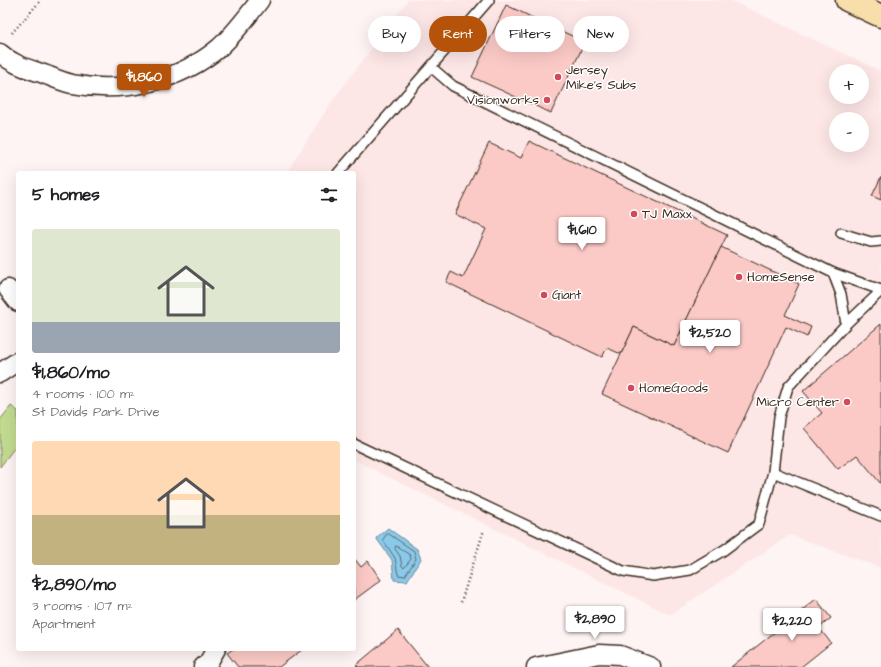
<!DOCTYPE html>
<meta charset="utf-8">
<style>
body{margin:0;font-family:"Architects Daughter",sans-serif;background:#f6f6f6;color:#202124;height:100vh;display:flex;flex-direction:column;font-size:15px;white-space:nowrap}
*{box-sizing:border-box;margin:0}
p{font-size:13px;color:#757577}
.icon{flex:none;width:22px;height:22px;fill:none;stroke:currentColor;stroke-width:2;stroke-linecap:round;stroke-linejoin:round}
.map{position:relative;flex:1;overflow:hidden}
.drawer{position:absolute;left:16px;top:171px;width:340px;height:480px;display:flex;flex-direction:column;background:#fff;border-radius:4px;box-shadow:0 4px 16px #0002}
.drawer>*{flex:none}
.guide{position:absolute;left:368px;top:16px;width:380px;height:36px;display:flex;gap:8px}
.fabs{position:absolute;left:829px;top:64px;display:grid;gap:8px}
.fabs a{display:grid;place-items:center;width:40px;height:40px;border-radius:50%;background:#fff;box-shadow:0 4px 16px #0002;font-size:20px}
.price{position:absolute;translate:-50% -34px;padding:0 9px;border-radius:4px;background:#fff;color:#222;font-size:13px;line-height:26px;filter:drop-shadow(0 1px 2px #0008)}
.price::after{content:'';position:absolute;left:50%;top:24px;width:12px;height:9px;margin-left:-6px;background:inherit;clip-path:polygon(0 0,100% 0,50% 100%)}
.price.active{background:#b45309;color:#fff}
ul{padding:0;list-style:none}
li{display:grid;align-content:center;gap:8px;height:212px;padding:0 16px}
li span{display:grid;place-items:center;height:124px;border-radius:4px;color:#555}
li>.icon{margin-inline-start:auto}
span .icon{width:72px;height:72px;fill:#fffc;stroke-width:1}
li b{font-size:17px}
h2{display:flex;justify-content:space-between;align-items:center;height:48px;padding:0 16px;font-size:17px}
.pill{padding:0 14px;border-radius:18px;background:#fff;box-shadow:0 4px 16px #0002;font-size:14px;line-height:36px}
.pill.active{background:#b45309;color:#fff}
.map>svg:first-child{display:block}
.built{fill:#fde7e6;fill-rule:evenodd}
.green{fill:#c2db91;stroke:#7e8258}
.water{fill:#8ac9ea;stroke:#6a8998}
.lines{fill:none;stroke-linecap:round;stroke-linejoin:round}
.shore{stroke:#5b6a70;stroke-width:1}
.building{fill:#fbcac6;stroke:#3b2a1e}
.lane-casing{stroke:#3b2a1e;stroke-width:12}
.street-casing{stroke:#3b2a1e;stroke-width:21}
.highway-casing{stroke:#3b2a1e;stroke-width:25}
.path{stroke:#3b2a1e;stroke-width:2.5;stroke-dasharray:1 3;stroke-linecap:butt}
.lane{stroke:#fff;stroke-width:9}
.street{stroke:#fff;stroke-width:18}
.highway{stroke:#f8deab;stroke-width:22}
.poi-dot{fill:#d1495b;stroke:#fff;stroke-width:1.5}
.labels{text-anchor:middle;dominant-baseline:central;stroke-width:3;stroke-linejoin:round;paint-order:stroke}
.poi-label{font-size:13px;fill:#3b2a1e;stroke:#fff;text-anchor:start}
</style>
<div class="map">
<svg width="881" height="667" viewBox="0 0 881 667">
<rect width="100%" height="100%" fill="#fef4f4"/>
<filter id="ink" filterUnits="userSpaceOnUse"><feTurbulence type="fractalNoise" baseFrequency=".025" numOctaves="2"/><feDisplacementMap in="SourceGraphic" scale="8" xChannelSelector="R" yChannelSelector="G"/><feConvolveMatrix kernelMatrix="1 2 1 2 8 2 1 2 1" color-interpolation-filters="sRGB"/></filter>
<g filter="url(#ink)">
<path class="built" d="M408 0H730L881 71V568L790 535 670 615 354 460V173H286L332 101ZM836 71H862V97H836ZM836 119H862V145H836Z"/>
<polygon class="green" points="11,406 18,411 18,443 0,467 0,420"/>
<polygon class="water" points="388,528 417,549 421,559 407,581 394,580 392,560 376,538"/>
<g class="lines">
<g class="shore">
<polygon points="387,534 389,534 414,551 416,559 405,576 398,575 395,558 383,540"/>
<polygon points="396,546 410,555 411,559 404,568 402,566 400,556 395,549"/>
</g>
</g>
<g class="building">
<polygon points="506,5 585,42 551,113 472,77"/>
<polygon points="529,141 727,235 674,346 634,327 621,354 607,348 602,357 446,282 451,272 463,278 486,229 455,214 489,143 521,158"/>
<polygon points="881,177 881,200 872,196"/>
<polygon points="721,247 799,284 785,315 811,327 807,337 786,327 728,453 602,394 634,327 674,346"/>
<polygon points="881,324 881,484 857,455 838,469 804,428 822,413 803,391"/>
<polygon points="354,558 361,567 368,561 381,580 354,600"/>
<polygon points="816,599 831,618 819,628 831,643 801,667 731,667"/>
<polygon points="398,630 428,667 358,667 356,665"/>
<polygon points="233,649 303,649 279,667 238,667 227,653"/>
</g>
<g class="lines">
<g class="lane-casing">
<g id="lane">
<polyline points="431,67 453,86 833,273 881,290"/>
<polyline points="338,173 489,0"/>
<polyline points="841,233 871,242 881,241"/>
<polyline points="833,273 841,294 846,324"/>
<polyline points="354,444 623,571 653,576 690,570 724,550 759,524 773,472 779,417 788,387 846,324 881,291"/>
<polyline points="773,472 881,516"/>
</g>
</g>
<g class="street-casing">
<g id="street">
<path d="M0 53C14 66 31 69 49 76 56 79 64 82 72 84 124 94 180 81 220 47 231 37 251 12 260 0"/>
<polyline points="8,289 18,302"/>
<polyline points="0,373 18,361"/>
<polyline points="203,667 208,663 216,649"/>
<polyline points="536,667 599,654 620,655 651,667"/>
</g>
</g>
<g class="highway-casing">
<polyline id="highway" points="847,0 881,16"/>
</g>
<g class="path">
<polyline points="12,33 41,0"/>
<polyline points="461,602 484,530"/>
</g>
<use href="#lane" class="lane"/>
<use href="#street" class="street"/>
<use href="#highway" class="highway"/>
</g>
</g>
<g class="poi-dot">
<circle cx="558" cy="77" r="4"/>
<circle cx="547" cy="100" r="4"/>
<circle cx="634" cy="214" r="4"/>
<circle cx="739" cy="277" r="4"/>
<circle cx="544" cy="295" r="4"/>
<circle cx="631" cy="388" r="4"/>
<circle cx="847" cy="402" r="4"/>
</g>
<g class="labels">
<g class="poi-label">
<text x="566" y="70">Jersey<tspan x="566" dy="15">Mike's Subs</tspan></text>
<text x="539" y="100" text-anchor="end">Visionworks</text>
<text x="642" y="214">TJ Maxx</text>
<text x="747" y="277">HomeSense</text>
<text x="552" y="295">Giant</text>
<text x="639" y="388">HomeGoods</text>
<text x="839" y="402" text-anchor="end">Micro Center</text>
</g>
</g>
</svg>
<div class="fabs">
<a>+</a>
<a>−</a>
</div>
<b class="price active" style="left:144px;top:98px">$1,860</b>
<b class="price" style="left:582px;top:251px">$1,610</b>
<b class="price" style="left:710px;top:354px">$2,520</b>
<b class="price" style="left:595px;top:640px">$2,890</b>
<b class="price" style="left:792px;top:642px">$2,220</b>
<div class="guide">
<a class="pill">Buy</a>
<a class="pill active">Rent</a>
<a class="pill">Filters</a>
<a class="pill">New</a>
</div>
<section class="drawer">
<h2>5 homes<svg class="icon" aria-label="filters" viewBox="0 0 24 24"><path d="M4 7h16M4 17h16"/><circle cx="9" cy="7" r="2"/><circle cx="15" cy="17" r="2"/></svg></h2>
<ul>
<li><span style="background:linear-gradient(#dfe7d0 75%,#9aa5b1 0)"><svg class="icon" aria-label="home" viewBox="0 0 24 24"><path d="M3 11l9-7 9 7M6 9v11h12V9"/></svg></span><div><b>$1,860/mo</b><p>4 rooms · 100 m²</p><p>St Davids Park Drive</p></div></li>
<li><span style="background:linear-gradient(#ffd9b3 60%,#c2b280 0)"><svg class="icon" aria-label="home" viewBox="0 0 24 24"><path d="M3 11l9-7 9 7M6 9v11h12V9"/></svg></span><div><b>$2,890/mo</b><p>3 rooms · 107 m²</p><p>Apartment</p></div></li>
</ul>
</section>
</div>
